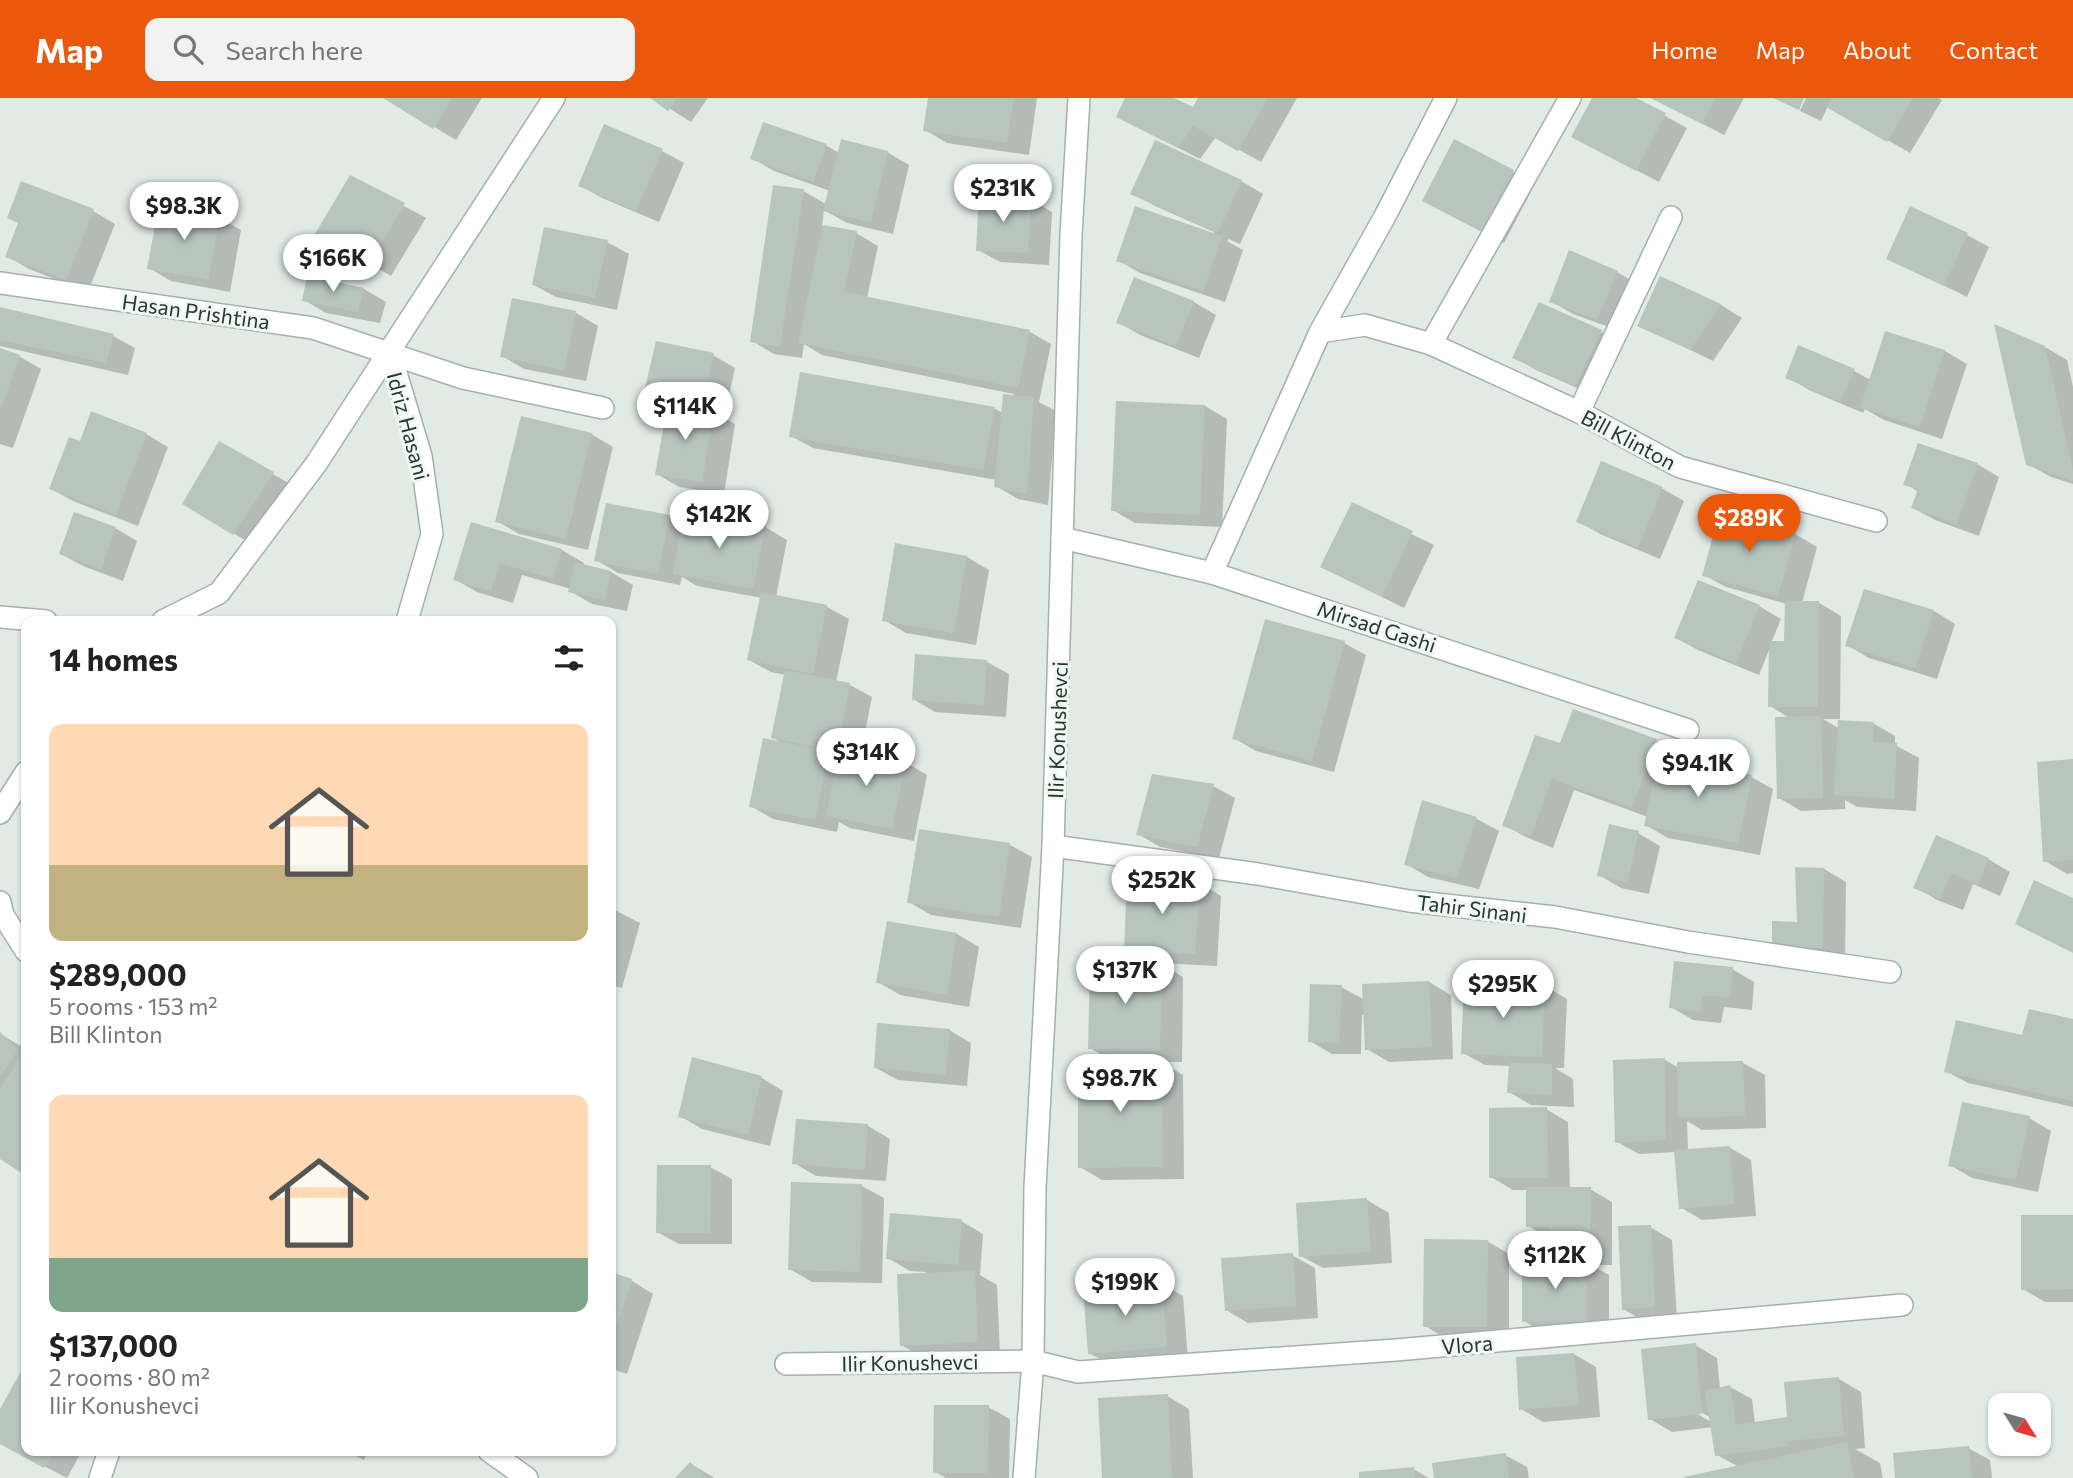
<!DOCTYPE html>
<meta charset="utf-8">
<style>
body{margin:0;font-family:Commissioner,sans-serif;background:#f2f2f2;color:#222;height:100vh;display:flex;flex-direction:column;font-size:26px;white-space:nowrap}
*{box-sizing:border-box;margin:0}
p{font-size:23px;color:#767676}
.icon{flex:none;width:38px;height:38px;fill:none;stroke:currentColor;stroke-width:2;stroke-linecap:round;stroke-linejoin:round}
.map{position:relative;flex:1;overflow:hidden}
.sheet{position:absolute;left:21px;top:518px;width:595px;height:840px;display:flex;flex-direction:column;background:#fff;border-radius:14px;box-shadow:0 2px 5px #0004}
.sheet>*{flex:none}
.needle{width:46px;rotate:127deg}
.fabs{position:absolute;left:1988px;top:1295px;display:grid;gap:14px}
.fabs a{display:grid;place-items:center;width:63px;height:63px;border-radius:14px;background:#fff;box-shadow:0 2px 5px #0004;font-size:35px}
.price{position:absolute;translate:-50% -60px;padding:0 16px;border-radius:24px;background:#fff;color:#222;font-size:23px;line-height:46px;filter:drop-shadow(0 2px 4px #0008)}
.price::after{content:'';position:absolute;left:50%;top:42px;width:21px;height:16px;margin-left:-10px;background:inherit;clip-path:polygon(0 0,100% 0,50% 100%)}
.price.active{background:#ea580c;color:#fff}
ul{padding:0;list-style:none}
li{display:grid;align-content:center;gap:14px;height:371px;padding:0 28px}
li span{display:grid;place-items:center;height:217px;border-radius:14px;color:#555}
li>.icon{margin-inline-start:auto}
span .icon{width:126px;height:126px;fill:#fffc;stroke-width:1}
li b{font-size:30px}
h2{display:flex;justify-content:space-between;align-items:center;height:84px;padding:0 28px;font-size:30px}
header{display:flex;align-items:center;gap:42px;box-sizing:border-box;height:98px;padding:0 35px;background:#ea580c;color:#fff}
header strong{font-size:33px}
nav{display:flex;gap:38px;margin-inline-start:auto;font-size:24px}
.search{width:490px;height:63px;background:#f2f2f2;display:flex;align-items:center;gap:18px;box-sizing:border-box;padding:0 24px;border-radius:14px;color:#767676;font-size:26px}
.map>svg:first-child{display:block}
.shadow{fill:#0003;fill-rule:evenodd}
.building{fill:#b7c5be}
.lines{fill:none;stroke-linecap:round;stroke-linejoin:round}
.minor-casing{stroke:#a4b1ab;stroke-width:24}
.minor{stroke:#fff;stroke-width:21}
.labels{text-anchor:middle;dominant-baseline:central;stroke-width:6;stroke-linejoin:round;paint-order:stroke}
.street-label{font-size:21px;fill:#233931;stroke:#f1f7f3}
</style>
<header>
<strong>Map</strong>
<div class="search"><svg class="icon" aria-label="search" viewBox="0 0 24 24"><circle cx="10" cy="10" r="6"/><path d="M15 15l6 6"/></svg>Search here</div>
<nav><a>Home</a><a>Map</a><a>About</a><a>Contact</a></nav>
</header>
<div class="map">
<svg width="2073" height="1380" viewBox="0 0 2073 1380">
<rect width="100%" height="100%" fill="#e1eae5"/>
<g class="shadow">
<polygon points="386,0 482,0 456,42"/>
<polygon points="653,0 708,0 691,24"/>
<polygon points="930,0 1037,0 1029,57 947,45 925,32"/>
<polygon points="1127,0 1170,0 1193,12 1200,0 1297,0 1261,64 1216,39 1200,61 1141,31"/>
<polygon points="1594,0 1633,0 1687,30 1659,84 1596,51"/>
<polygon points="1653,0 1744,0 1724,37"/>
<polygon points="1806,0 1939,0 1942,2 1910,55 1828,8 1821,23 1800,13"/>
<polygon points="765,26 827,48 839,55 887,54 909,67 893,136 847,125 824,112 822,128 856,135 878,148 867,200 1030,234 1051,246 1039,304 1056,313 1048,407 1018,401 996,388 997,382 813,350 791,338 995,311 1003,315 1014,296 822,257 804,246 802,260 774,256 752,243 803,93 826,106 830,93 774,73 752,60"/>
<polygon points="1455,43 1535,86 1504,145 1446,115"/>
<polygon points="662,53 684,65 659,124 602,100 580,87"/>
<polygon points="351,79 426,120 391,178 318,136"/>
<polygon points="1241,83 1263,96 1240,146 1229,141 1227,143 1243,152 1225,204 1140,175 1118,162 1212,137 1214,134 1155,108 1133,95"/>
<polygon points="1030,101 1052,114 1049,167 1000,164 978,152"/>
<polygon points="93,113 115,126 88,194 29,171 7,158"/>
<polygon points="219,120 241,132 230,194 171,183 149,170"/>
<polygon points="1967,137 1989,149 1967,199 1888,160"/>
<polygon points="607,144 629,156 617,212 556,199 534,187"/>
<polygon points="1617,174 1639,187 1620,233 1573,216 1551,203"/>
<polygon points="309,180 364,191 386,204 380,225 326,215 304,202"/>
<polygon points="1661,180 1721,207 1742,220 1713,263 1639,227"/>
<polygon points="1135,181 1194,204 1216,217 1199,260 1140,237 1118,224"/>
<polygon points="0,211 113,238 135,250 128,277 0,248"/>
<polygon points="576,215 598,228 586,283 524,271 502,258"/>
<polygon points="1601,234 1623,247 1598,299 1536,272 1514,259"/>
<polygon points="1886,235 1945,253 1967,266 1942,341 1884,322 1865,311 1863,315 1809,292 1788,279 1799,250 1854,273 1871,282"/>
<polygon points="2045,249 2067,262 2073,289 2073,386 2051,379 2028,366"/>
<polygon points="0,252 19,258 41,271 13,350 0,346"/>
<polygon points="713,257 735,270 725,315 713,313 735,326 724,396 679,389 657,376 686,306 669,302 647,289"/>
<polygon points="1118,305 1205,308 1227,321 1222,429 1135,425 1113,412"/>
<polygon points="146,336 168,349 138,428 73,403 51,391 81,345"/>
<polygon points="591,336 613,349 588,452 519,436 497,423"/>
<polygon points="219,346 294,388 255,448 233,435"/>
<polygon points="1602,365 1663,391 1684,403 1660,461 1600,436 1578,423"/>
<polygon points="1977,366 1999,379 1979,438 1935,422 1913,410 1919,394 1906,386"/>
<polygon points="1352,407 1434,447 1404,510 1322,469"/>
<polygon points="669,419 683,427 765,429 787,442 776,499 827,509 849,521 836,584 850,587 872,599 861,655 905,664 927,677 914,743 850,730 839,724 837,734 773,721 751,708 783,645 773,640 786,577 771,574 749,562 762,500 697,488 682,479 680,487 618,475 596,462"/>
<polygon points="472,426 562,452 584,465 583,468 611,474 633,487 627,513 592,506 570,493 571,491 522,477 513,505 477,494 456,482"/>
<polygon points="115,430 137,443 123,483 83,468 61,456"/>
<polygon points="1795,436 1817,449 1802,505 1819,505 1841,518 1840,621 1823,621 1840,631 1873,625 1895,638 1895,647 1919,660 1916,713 1857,709 1845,702 1845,711 1801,713 1779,700 1791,621 1770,608 1771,547 1759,577 1698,552 1676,540 1759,508 1781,521 1771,545 1786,545 1787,506 1726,489 1704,477"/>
<polygon points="896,447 967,459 989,472 976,547 906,535 884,522"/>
<polygon points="1934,513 1955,526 1937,581 1869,560 1847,547"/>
<polygon points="1344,545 1366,557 1334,674 1256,653 1234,640"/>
<polygon points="917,558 987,564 1009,576 1006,619 935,614 913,601"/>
<polygon points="1574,613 1656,643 1678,656 1676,662 1751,679 1773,691 1760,757 1668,740 1646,727 1648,719 1574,692 1553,750 1526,739 1504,727 1561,648"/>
<polygon points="2073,663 2073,775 2067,776 2045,763"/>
<polygon points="1213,688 1235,700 1219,760 1160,749 1138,736"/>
<polygon points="1423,705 1477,721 1499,733 1479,791 1428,779 1406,766"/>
<polygon points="920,733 1010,747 1032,759 1021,830 931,817 909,804"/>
<polygon points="1638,735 1660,748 1649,796 1621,790 1599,777"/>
<polygon points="1937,739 1988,761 2010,774 2000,798 1973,786 1963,812 1937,802 1916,789"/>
<polygon points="1824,771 1846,784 1845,862 1774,849 1799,825"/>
<polygon points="1199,785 1221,798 1217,868 1159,865 1183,879 1182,964 1161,964 1183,977 1184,1081 1102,1082 1080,1069 1114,964 1090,950 1150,866 1126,852"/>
<polygon points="611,810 640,825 622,890 611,887"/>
<polygon points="957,836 979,849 969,909 900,897 878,884"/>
<polygon points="1732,871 1754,884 1752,912 1724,909 1721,925 1693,922 1671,909"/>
<polygon points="1429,884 1451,897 1453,961 1389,964 1367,951 1365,917 1362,917 1361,956 1332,956 1310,943 1341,889 1365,902"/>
<polygon points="1545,888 1567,901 1564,970 1555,970 1573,981 1574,1009 1531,1007 1509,994 1510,968 1485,967 1463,955"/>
<polygon points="2073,923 2073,1009 1968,985 1946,973 2023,939"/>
<polygon points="949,932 971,945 967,988 898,982 876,970"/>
<polygon points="0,936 26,951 26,1076 0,1058"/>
<polygon points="1665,962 1679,970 1743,965 1765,977 1766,1030 1702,1032 1687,1023 1688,1053 1729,1049 1751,1062 1756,1118 1702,1122 1680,1109 1676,1054 1639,1056 1617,1044"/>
<polygon points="762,980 783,993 770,1048 702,1031 680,1018"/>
<polygon points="1546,1011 1568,1024 1570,1091 1590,1091 1612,1104 1612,1167 1591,1167 1609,1177 1609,1235 1546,1236 1524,1223 1569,1164 1552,1154 1552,1141 1528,1128 1528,1092 1513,1092 1491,1079"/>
<polygon points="2029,1020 2051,1033 2038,1094 1972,1080 1950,1067"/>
<polygon points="868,1028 890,1041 886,1083 816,1078 794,1065"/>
<polygon points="710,1069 732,1081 732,1146 679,1146 657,1134"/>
<polygon points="792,1086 862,1088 884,1100 882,1185 812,1184 790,1171"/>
<polygon points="1367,1102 1389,1115 1392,1165 1323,1170 1301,1158"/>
<polygon points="2073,1119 2073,1204 2045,1204 2023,1191"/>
<polygon points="961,1123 983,1136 980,1177 997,1187 1000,1256 923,1259 901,1247 926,1174 910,1173 888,1160"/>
<polygon points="1650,1129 1672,1142 1677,1221 1646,1224 1623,1211"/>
<polygon points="1487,1143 1509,1156 1509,1241 1447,1241 1425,1228"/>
<polygon points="1292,1157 1315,1170 1318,1220 1248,1225 1226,1212"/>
<polygon points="611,1176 632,1183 653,1196 627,1276 611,1271"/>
<polygon points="1161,1185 1183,1198 1188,1261 1111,1267 1089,1255"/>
<path d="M1695 1247 1717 1260 1720 1291 1730 1289 1752 1301 1755 1326 1789 1321 1839 1281 1861 1294 1865 1350 1855 1351 1880 1365 1883 1380H1687L1739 1369 1717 1357 1713 1329 1672 1334 1650 1321ZM1696 1311 1711 1320V1324L1694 1314Z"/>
<polygon points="1574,1256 1596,1269 1600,1319 1543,1324 1521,1311"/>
<polygon points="26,1267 26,1353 82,1353 67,1380 0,1345 0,1314"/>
<polygon points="1167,1298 1189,1311 1193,1380 1103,1380"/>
<polygon points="988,1309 1010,1321 1009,1380 946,1380 935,1374"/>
<polygon points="1968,1350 1990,1362 1992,1380 1897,1380"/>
<polygon points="345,1353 368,1353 364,1362"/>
<polygon points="1505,1357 1527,1369 1529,1380 1436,1380"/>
<polygon points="691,1366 713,1379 714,1380 677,1380"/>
<polygon points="1413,1371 1429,1380 1361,1380"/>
</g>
<g class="building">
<polygon points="383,0 452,0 433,31"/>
<polygon points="650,0 677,0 668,13"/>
<polygon points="928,0 1014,0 1007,45 923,33"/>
<polygon points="1125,0 1174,0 1193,9 1198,0 1268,0 1238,53 1193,28 1178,50 1116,19"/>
<polygon points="1592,0 1636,0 1666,15 1636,73 1571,39"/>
<polygon points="1650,0 1715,0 1702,26"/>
<polygon points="1773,0 1804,0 1799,12"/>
<polygon points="1831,0 1913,0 1887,44 1826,9"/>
<polygon points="763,24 827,46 813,84 750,61"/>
<polygon points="604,26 663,51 636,113 578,88"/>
<polygon points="841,41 888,53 871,124 823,113"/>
<polygon points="1454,41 1514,72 1482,134 1422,103"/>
<polygon points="1155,42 1242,82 1218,135 1130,96"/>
<polygon points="350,77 405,105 369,167 315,136"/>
<polygon points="21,83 94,111 66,182 5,159 18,125 7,120"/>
<polygon points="773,87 804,91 780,249 750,244"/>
<polygon points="979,97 1031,99 1028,155 976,153"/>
<polygon points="159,107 220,118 208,182 147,171"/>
<polygon points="1135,108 1222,138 1203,193 1116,163"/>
<polygon points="1910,108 1968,135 1944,188 1886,161"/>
<polygon points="823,127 857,133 844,194 1030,232 1018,290 798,245"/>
<polygon points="544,129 608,142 595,200 532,187"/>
<polygon points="1569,152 1618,173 1597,222 1549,204"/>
<polygon points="307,178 364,190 358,214 302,203"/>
<polygon points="1660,178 1721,206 1690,252 1637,228"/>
<polygon points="1134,179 1194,203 1176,248 1116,225"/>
<polygon points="512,200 576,213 564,272 500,259"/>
<polygon points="1539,204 1602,232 1575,288 1512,260"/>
<polygon points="0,209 114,236 106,265 0,242"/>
<polygon points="1994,226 2045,248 2073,373 2073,383 2026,367"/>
<polygon points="1885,233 1945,252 1920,329 1860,310"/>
<polygon points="656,243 714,255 703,303 645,290"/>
<polygon points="1798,247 1855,271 1840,304 1785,280"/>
<polygon points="0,250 20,257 0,313"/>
<polygon points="800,274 995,309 983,372 789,339"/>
<polygon points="1003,296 1034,299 1027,396 994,389"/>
<polygon points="1116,303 1205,307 1200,417 1111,413"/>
<polygon points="668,304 714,312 702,384 655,377"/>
<polygon points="91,313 147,335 116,417 49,391 69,339 80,343"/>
<polygon points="521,318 592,335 566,441 495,424"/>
<polygon points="219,343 274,374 233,437 182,406"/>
<polygon points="1918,345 1978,365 1957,426 1911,410 1918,391 1903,387"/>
<polygon points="1601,363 1663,389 1638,450 1576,424"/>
<polygon points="1352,404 1413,433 1382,499 1320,469"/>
<polygon points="606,405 670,417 658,476 594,463"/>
<polygon points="684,413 766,427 753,491 673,476"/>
<polygon points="1720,413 1796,434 1778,498 1702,478"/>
<polygon points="74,414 116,429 101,471 59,456"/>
<polygon points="471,424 562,451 553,481 500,465 491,493 453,482"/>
<polygon points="895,445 967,458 954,535 882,523"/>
<polygon points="575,464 611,473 605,502 568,494"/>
<polygon points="1698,482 1760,507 1736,565 1674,540"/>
<polygon points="1864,491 1934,512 1915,570 1845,548"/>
<polygon points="761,494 827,507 813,576 747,562"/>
<polygon points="1785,503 1819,503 1818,609 1768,609 1769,543 1784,543"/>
<polygon points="1265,521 1345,543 1312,663 1232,641"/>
<polygon points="915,556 987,562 984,607 912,602"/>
<polygon points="785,572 850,585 837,654 771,640"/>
<polygon points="1573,611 1657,641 1632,710 1552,681 1531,738 1502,728 1535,637 1560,645"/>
<polygon points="1821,618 1823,700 1777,701 1775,619"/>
<polygon points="1838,622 1874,624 1873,644 1897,645 1894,701 1834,697"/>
<polygon points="763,640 829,653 815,722 749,709"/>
<polygon points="840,649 906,663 892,731 826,718"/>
<polygon points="1659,656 1752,677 1738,745 1644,728"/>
<polygon points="2073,661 2073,762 2043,764 2037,664"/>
<polygon points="1152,676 1214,686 1197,749 1136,737"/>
<polygon points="1422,702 1477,719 1457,780 1404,767"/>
<polygon points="1609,726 1639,733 1627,785 1597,778"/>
<polygon points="919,731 1010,745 999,819 907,805"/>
<polygon points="1936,737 1989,760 1978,787 1951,775 1940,801 1913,790"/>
<polygon points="1795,769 1824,770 1823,850 1772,850 1772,823 1797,824"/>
<polygon points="1127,780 1200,783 1195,856 1124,853"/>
<polygon points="2034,782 2073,800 2073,855 2015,826"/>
<polygon points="887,823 957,835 947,897 876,885"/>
<polygon points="1674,863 1733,869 1730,900 1702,897 1700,914 1669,910"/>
<polygon points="1090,864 1162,865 1160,953 1088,951"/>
<polygon points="1429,883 1432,949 1365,952 1362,886"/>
<polygon points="1464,884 1545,887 1542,959 1461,956"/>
<polygon points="1310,886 1342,887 1339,945 1308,944"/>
<polygon points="2029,911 2073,921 2073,1003 1944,974 1956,922 2022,937"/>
<polygon points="877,925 950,931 946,977 874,970"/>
<polygon points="0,934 18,952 0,978"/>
<polygon points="24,954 26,956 26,1078 0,1061 0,990"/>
<polygon points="692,959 762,978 748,1037 678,1019"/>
<polygon points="1665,960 1666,1042 1615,1045 1613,962"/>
<polygon points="1162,962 1163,1069 1078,1070 1078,963"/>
<polygon points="1743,963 1745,1018 1678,1020 1677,964"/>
<polygon points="1509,965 1552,966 1552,997 1507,995"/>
<polygon points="1962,1004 2030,1018 2016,1082 1948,1068"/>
<polygon points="1547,1009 1548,1080 1489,1080 1489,1010"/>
<polygon points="796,1021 868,1026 865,1072 792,1066"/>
<polygon points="1730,1048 1734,1106 1679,1111 1674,1052"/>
<polygon points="657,1067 711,1067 710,1135 656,1135"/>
<polygon points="791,1084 862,1086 860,1174 788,1172"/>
<polygon points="1526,1089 1591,1089 1590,1155 1550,1155 1550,1129 1526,1129"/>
<polygon points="1367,1100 1371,1154 1299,1159 1296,1105"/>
<polygon points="890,1115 962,1121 958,1167 886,1161"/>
<polygon points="2021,1117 2073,1117 2073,1191 2021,1192"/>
<polygon points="1651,1127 1655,1209 1622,1212 1618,1128"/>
<polygon points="1424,1141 1488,1142 1487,1229 1423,1229"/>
<polygon points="1293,1155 1296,1208 1225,1213 1221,1160"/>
<polygon points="1587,1162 1587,1224 1522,1224 1522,1163"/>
<polygon points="975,1173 978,1244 900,1248 897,1176"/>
<polygon points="611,1174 632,1181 611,1246"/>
<polygon points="1162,1184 1167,1249 1088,1256 1083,1190"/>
<polygon points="1696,1245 1702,1316 1648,1322 1641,1251"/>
<polygon points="1574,1255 1579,1307 1519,1312 1516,1259"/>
<polygon points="26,1264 26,1353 54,1353 44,1370 0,1346 0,1311"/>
<polygon points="1839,1279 1844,1338 1788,1343 1789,1348 1715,1358 1705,1293 1730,1287 1736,1327 1787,1319 1784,1284"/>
<polygon points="1168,1296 1172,1380 1102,1380 1098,1300"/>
<polygon points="934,1307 989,1307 988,1375 933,1375"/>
<polygon points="1847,1344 1854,1380 1684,1380 1684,1379"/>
<polygon points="1969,1348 1972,1380 1895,1380 1893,1355"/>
<polygon points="1506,1355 1509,1380 1434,1380 1432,1365"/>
<polygon points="690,1364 707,1380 675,1380"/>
<polygon points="1414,1369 1415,1380 1359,1380 1359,1374"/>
</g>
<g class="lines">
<g class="minor-casing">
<g id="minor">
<polyline points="0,185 313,230 463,280 603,310"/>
<polyline points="1320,234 1365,227 1431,246 1579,314 1680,369 1876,423"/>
<polyline points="1431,246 1570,0"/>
<polyline points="390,255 421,358 432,436 407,523"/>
<polyline points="1579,314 1671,119"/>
<polyline points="1062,440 1212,475 1688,632"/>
<polyline points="1212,475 1320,234 1384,120 1446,0"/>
<polyline points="0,519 46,523"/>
<polyline points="163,523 219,495 316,366 554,0"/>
<polyline points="0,715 26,674"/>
<polyline points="1053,748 1258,776 1409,803 1555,819 1688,844 1890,874"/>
<polyline points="0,804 3,817 26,853"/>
<polyline points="786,1266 1033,1263 1078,1274 1396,1252 1902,1207"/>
<polyline points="489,1353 527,1380"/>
<polyline points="100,1380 109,1353"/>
<polyline points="1024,1380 1033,1263 1035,1090 1053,748 1071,137 1079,0"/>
</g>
</g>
<use href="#minor" class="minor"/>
</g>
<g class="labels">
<g class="street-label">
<text transform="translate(196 213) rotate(8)">Hasan Prishtina</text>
<text transform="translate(409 328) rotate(75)">Idriz Hasani</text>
<text transform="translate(1629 341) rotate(28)">Bill Klinton</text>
<text transform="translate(1377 528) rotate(18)">Mirsad Gashi</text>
<text transform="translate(1057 632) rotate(-88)">Ilir Konushevci</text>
<text transform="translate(1472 810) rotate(7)">Tahir Sinani</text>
<text transform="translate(1467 1246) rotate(-5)">Vlora</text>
<text transform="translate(910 1264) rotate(-1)">Ilir Konushevci</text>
</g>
</g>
</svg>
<div class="fabs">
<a><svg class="needle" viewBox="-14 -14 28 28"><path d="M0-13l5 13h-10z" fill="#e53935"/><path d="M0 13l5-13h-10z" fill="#767676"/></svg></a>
</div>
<b class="price" style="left:1003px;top:126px">$231K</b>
<b class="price" style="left:184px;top:144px">$98.3K</b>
<b class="price" style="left:333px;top:196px">$166K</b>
<b class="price" style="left:685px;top:344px">$114K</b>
<b class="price" style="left:719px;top:452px">$142K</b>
<b class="price active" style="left:1749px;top:456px">$289K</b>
<b class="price" style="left:866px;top:690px">$314K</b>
<b class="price" style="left:1698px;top:701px">$94.1K</b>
<b class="price" style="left:1162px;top:818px">$252K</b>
<b class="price" style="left:1125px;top:908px">$137K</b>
<b class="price" style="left:1503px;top:922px">$295K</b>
<b class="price" style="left:1120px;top:1016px">$98.7K</b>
<b class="price" style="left:1555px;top:1193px">$112K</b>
<b class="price" style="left:1125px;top:1220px">$199K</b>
<section class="sheet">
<h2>14 homes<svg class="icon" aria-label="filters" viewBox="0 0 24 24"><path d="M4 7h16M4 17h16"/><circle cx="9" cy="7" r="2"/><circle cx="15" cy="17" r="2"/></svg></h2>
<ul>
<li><span style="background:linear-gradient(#ffd9b3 65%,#c2b280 0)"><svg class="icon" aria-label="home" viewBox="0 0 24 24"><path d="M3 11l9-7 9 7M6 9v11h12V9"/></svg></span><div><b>$289,000</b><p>5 rooms · 153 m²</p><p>Bill Klinton</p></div></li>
<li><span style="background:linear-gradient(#ffd9b3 75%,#7fa58c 0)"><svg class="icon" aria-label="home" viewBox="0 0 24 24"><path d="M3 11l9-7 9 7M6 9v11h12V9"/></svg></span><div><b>$137,000</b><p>2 rooms · 80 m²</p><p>Ilir Konushevci</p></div></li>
</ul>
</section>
</div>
